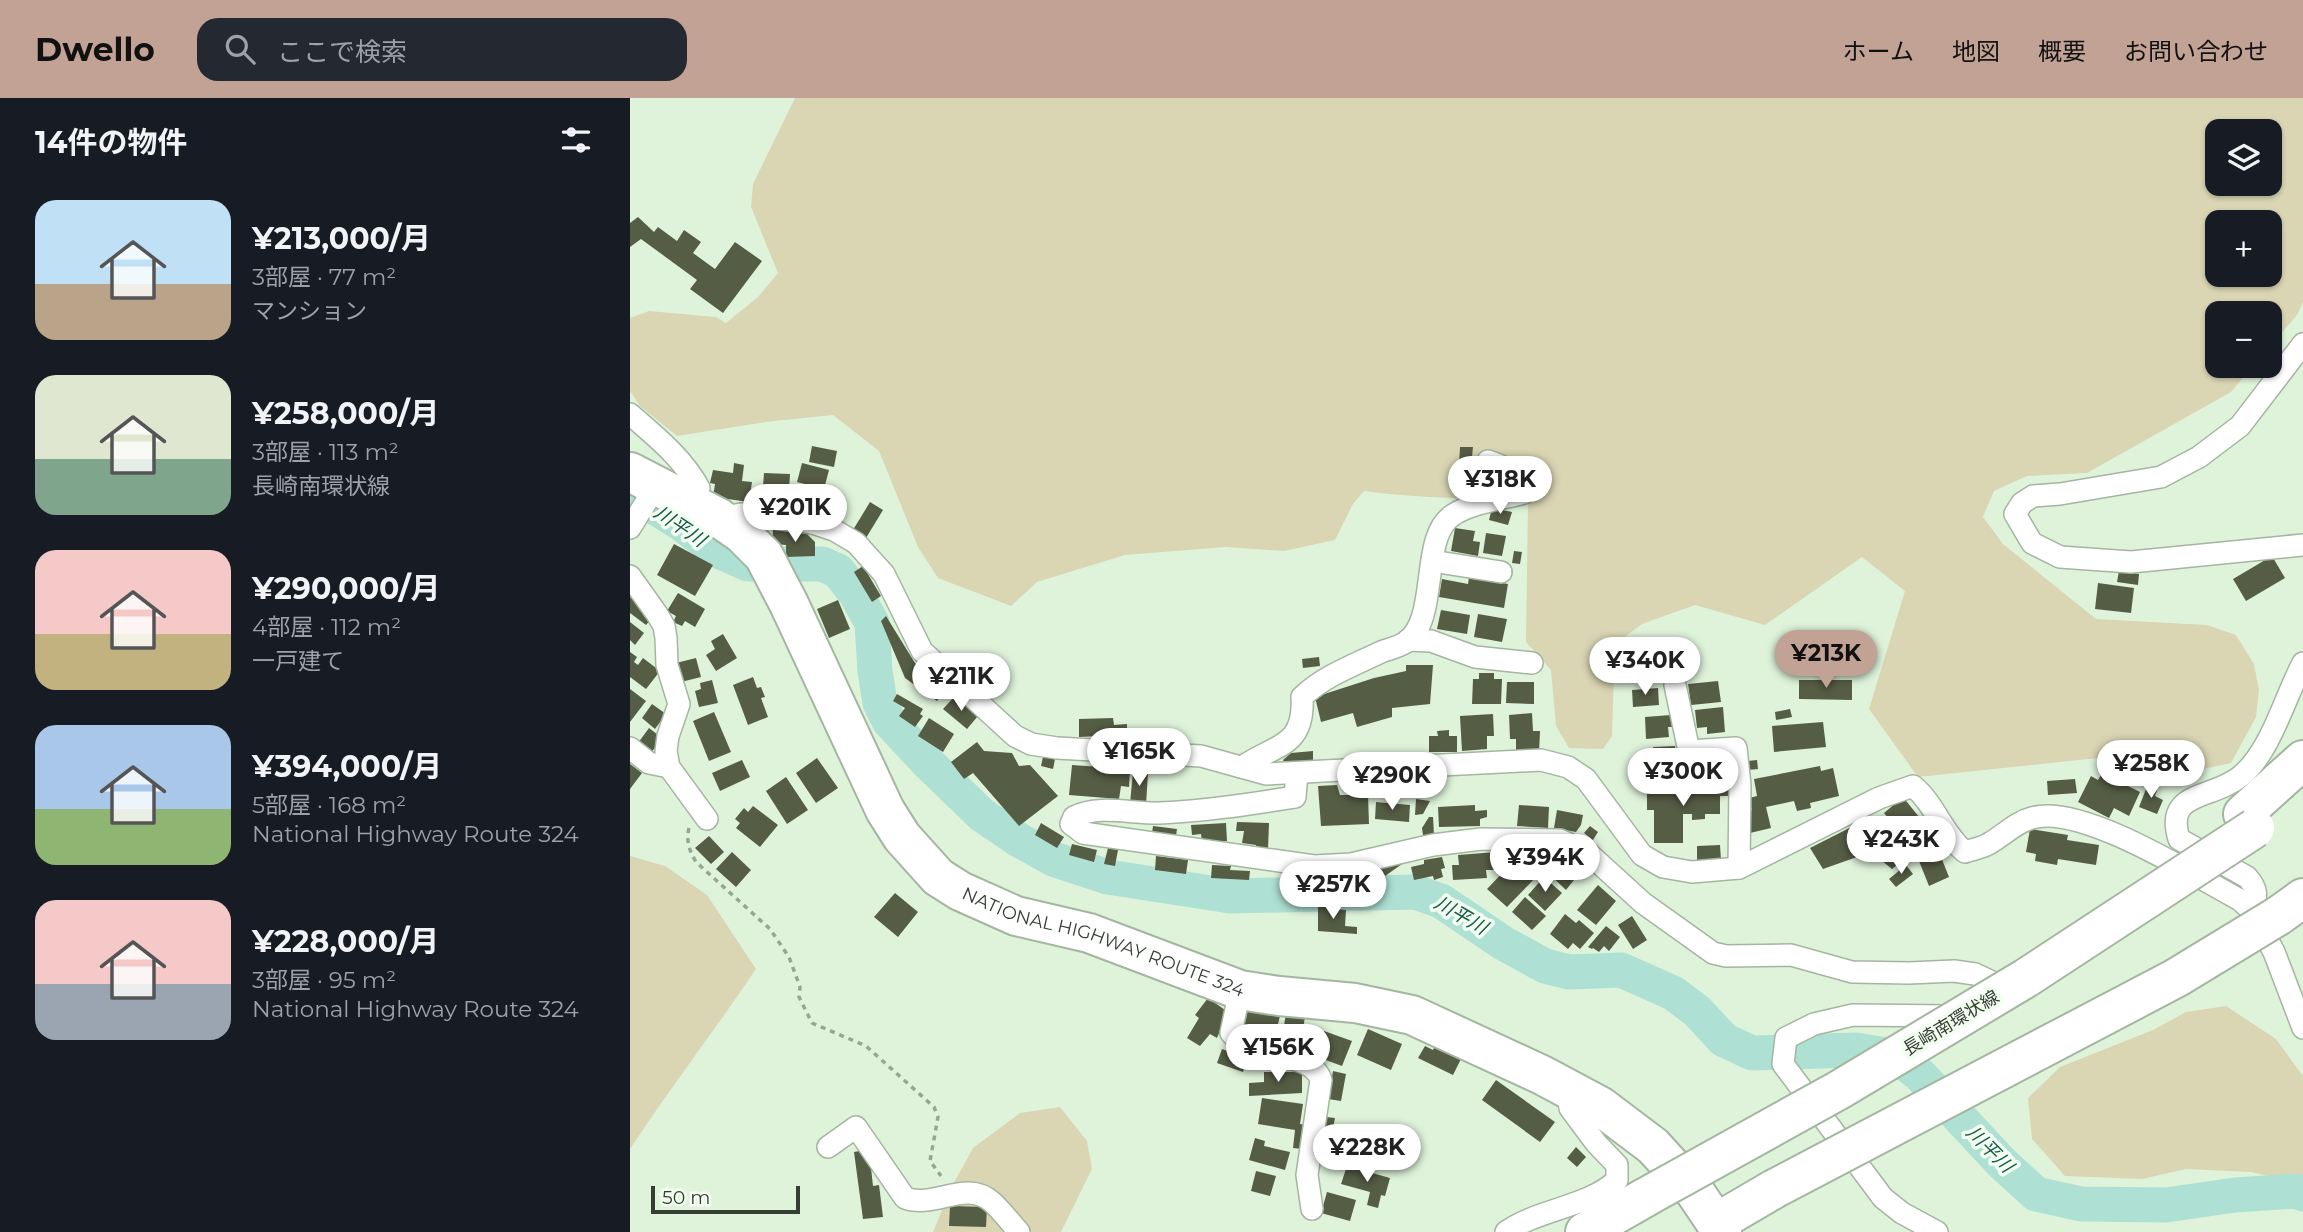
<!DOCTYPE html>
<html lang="ja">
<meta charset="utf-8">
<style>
body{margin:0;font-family:Montserrat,"Noto Sans JP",sans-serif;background:#242831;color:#f1f3f6;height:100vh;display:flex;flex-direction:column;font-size:26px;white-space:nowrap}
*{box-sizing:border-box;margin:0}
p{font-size:23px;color:#9ea1a6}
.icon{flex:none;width:38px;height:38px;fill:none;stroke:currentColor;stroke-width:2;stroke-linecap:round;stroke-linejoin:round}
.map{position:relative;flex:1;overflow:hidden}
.drawer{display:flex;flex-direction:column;background:#171b24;width:630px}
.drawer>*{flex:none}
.buttons{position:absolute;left:1575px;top:21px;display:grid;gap:14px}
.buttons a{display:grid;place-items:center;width:77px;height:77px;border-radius:14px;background:#171b24;box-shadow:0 2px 5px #0004;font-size:35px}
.scale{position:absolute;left:21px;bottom:18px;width:149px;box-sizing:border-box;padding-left:7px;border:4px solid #363e34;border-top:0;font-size:19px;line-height:24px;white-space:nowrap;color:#363e34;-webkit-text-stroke:5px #f2feef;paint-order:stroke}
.price{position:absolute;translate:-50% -60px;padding:0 16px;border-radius:24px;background:#fff;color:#222;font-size:23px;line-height:46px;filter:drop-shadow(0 2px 4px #0008)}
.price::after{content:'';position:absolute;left:50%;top:42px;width:21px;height:16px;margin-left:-10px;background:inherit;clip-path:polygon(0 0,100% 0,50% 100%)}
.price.selected{background:#c1a294;color:#111}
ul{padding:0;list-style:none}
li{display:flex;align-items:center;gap:21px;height:175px;padding:0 35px}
li span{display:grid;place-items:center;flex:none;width:196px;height:140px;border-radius:21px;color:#555}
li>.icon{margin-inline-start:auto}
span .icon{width:84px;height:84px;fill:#fffc;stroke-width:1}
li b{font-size:30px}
h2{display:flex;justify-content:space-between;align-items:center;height:84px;padding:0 35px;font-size:30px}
header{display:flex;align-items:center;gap:42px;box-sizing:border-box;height:98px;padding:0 35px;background:#c1a294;color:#111}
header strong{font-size:33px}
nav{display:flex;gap:38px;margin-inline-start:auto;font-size:24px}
.search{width:490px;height:63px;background:#242831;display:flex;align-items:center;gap:18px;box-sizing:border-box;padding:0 24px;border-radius:21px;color:#9ea1a6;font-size:26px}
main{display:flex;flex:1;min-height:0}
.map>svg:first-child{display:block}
.green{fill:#dad6b4;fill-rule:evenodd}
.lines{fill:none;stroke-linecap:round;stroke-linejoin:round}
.river{stroke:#aee0d3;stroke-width:35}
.building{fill:#565d45}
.street-casing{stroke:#a3b69f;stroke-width:24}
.highway-casing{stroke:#a3b69f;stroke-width:42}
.path{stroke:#97a694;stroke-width:3.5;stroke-dasharray:5 5;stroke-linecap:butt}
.street{stroke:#fff;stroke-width:21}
.highway{stroke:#fff;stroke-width:38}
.highway-bridge-casing{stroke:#a3b69f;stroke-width:42;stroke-linecap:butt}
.highway-bridge{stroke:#fff;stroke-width:38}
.labels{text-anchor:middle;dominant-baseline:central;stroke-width:7;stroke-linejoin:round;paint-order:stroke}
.street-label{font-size:18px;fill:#363e34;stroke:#f2feef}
.water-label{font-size:19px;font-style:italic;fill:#17584c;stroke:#f2feef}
</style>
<header>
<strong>Dwello</strong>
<div class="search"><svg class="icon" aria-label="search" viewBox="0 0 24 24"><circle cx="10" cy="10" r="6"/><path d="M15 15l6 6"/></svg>ここで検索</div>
<nav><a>ホーム</a><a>地図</a><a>概要</a><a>お問い合わせ</a></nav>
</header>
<main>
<section class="drawer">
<h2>14件の物件<svg class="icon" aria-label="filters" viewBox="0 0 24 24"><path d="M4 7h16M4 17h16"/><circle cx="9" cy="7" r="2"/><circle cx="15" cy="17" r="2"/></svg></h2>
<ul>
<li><span style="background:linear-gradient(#bfe0f5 60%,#b9a48a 0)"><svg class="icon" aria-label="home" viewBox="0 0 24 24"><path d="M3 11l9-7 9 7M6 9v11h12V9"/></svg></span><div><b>¥213,000/月</b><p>3部屋 · 77 m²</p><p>マンション</p></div></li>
<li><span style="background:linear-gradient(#dfe7d0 60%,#7fa58c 0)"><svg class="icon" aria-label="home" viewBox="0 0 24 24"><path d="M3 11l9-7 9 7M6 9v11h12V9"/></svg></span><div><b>¥258,000/月</b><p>3部屋 · 113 m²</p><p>長崎南環状線</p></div></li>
<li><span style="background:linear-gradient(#f6c9c9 60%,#c2b280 0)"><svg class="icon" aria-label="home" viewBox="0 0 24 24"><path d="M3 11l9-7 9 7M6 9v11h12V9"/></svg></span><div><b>¥290,000/月</b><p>4部屋 · 112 m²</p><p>一戸建て</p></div></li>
<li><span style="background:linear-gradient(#a9c7e8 60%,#8fb573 0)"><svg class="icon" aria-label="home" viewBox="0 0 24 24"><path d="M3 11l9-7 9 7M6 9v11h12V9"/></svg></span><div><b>¥394,000/月</b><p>5部屋 · 168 m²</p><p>National Highway Route 324</p></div></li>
<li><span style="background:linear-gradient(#f6c9c9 60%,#9aa5b1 0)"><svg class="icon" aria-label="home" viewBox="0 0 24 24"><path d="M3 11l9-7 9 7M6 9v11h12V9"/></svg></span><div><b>¥228,000/月</b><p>3部屋 · 95 m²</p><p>National Highway Route 324</p></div></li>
</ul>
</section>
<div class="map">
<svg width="1673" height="1134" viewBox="0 0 1673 1134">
<rect width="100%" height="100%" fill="#dff3db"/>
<g class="green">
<path d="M165 0H1673V204L1667 217 1640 248V215H1587V268H1623L1601 294 1457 375 1397 378 1364 393 1353 419 1373 446 1466 521 1577 527 1606 537 1624 566 1629 592 1626 619 1601 665 1551 676 1468 660 1288 679 1239 611 1275 493 1232 459 1135 527 1065 507 1012 526 985 546 982 638 973 651 939 650 926 628 921 572 896 544 898 405C843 399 788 401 734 393L723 406 705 442 654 453 596 449 495 457 407 484 381 508 308 480 288 449 249 353 203 317 135 324 47 338 10 308 0 293V220L19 213 86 219 96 225 128 199 148 175 121 109 123 86ZM1587 33H1640V86H1587ZM1587 124H1640V177H1587Z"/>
<path d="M0 758 35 768 77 797 126 871C85 932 40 990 0 1051Z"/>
<polygon points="1596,908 1646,941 1673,978 1673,1086 1621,1074 1556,1071 1512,1081 1435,1078 1402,1041 1398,1000 1430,969 1523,932 1556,914"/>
<polygon points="430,1009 457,1043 462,1071 431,1134 303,1134 322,1088 343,1050 390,1015"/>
</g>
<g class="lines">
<polyline class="river" points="0,394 52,426 86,452 118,466 192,466 208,473 226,496 242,525 245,573 250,605 259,623 299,666 352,717 389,742 423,761 478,779 600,798 785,794 811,803 873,845 915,868 939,874 991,872 1043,895 1067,913 1094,942 1122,955 1226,952 1267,959 1290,977 1372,1065 1406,1096 1451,1106 1536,1107 1605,1097 1666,1093 1673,1096"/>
</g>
<g class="building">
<polygon points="8,119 24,134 28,129 47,143 54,132 71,144 63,155 85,171 105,144 132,163 93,215 60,191 67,182 11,141 0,149 0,125"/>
<polygon points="182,348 207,353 204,369 179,364"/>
<polygon points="830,349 843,349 841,369 829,369"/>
<polygon points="104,365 114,367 112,383 122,384 119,404 83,399 85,386 80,385 83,372 103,375"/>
<polygon points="172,365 199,372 194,391 167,384"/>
<polygon points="134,375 160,376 158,406 138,405 138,389 133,389"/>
<polygon points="171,395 189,399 186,413 168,409"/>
<polygon points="240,404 253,412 236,440 223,432"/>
<polygon points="862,410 882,414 878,427 859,422"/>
<polygon points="825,430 845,433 843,443 850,444 848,458 821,453"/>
<polygon points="143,432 177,436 185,444 185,458 156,459 156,447 142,446"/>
<polygon points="856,435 876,438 872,458 853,455"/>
<polygon points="44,446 83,467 65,498 27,477"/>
<polygon points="884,453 892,454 890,466 882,465"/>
<polygon points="1642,458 1655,480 1616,503 1603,481"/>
<polygon points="233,468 251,498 242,504 224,474"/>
<polygon points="1489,473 1509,476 1508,487 1487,484"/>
<polygon points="839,479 878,486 874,510 809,499 812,481 838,486"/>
<polygon points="1468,485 1504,490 1501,515 1465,511"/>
<polygon points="48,495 75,511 65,529 55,523 52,528 43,524 46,518 37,513"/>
<polygon points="0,499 24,518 16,527 0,515"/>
<polygon points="208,502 220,531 199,540 187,511"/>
<polygon points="811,512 840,517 837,536 807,531"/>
<polygon points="848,516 877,521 872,544 844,539"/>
<polygon points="256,518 285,565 317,589 307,603 275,580 251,523"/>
<polygon points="0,524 14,535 5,547 0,542"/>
<polygon points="93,536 107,560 86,573 76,557 85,551 81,543"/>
<polygon points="0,554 7,559 4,564 8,567 13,560 30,573 16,591 0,579"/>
<polygon points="689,559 690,568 673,570 672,561"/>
<polygon points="66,560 71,579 51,584 46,565"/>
<polygon points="1029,563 1029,573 1025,573 1025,580 998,583 996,566"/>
<polygon points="776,567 803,567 800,606 762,610 762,619 727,629 723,615 691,624 685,599 744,580 776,573"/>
<polygon points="849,575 864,575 864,581 872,581 871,606 842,606 843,581 849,581"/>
<polygon points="123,579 127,590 131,589 135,599 131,600 138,619 118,627 103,587"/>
<polygon points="82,582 88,605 69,609 65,593 71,591 70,585"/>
<polygon points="1169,582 1222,582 1222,602 1169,601"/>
<polygon points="1088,583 1091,604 1061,607 1058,586"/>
<polygon points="877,584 904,584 904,606 876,605"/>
<polygon points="1028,590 1029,607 1003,609 1002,592"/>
<polygon points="0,591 16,603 0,624"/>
<polygon points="267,596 293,611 290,616 293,618 285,629 269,618 275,610 263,603"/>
<polygon points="324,599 348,618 337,631 313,611"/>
<polygon points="22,606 36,616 25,631 12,620"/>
<polygon points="1093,609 1095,634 1077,636 1077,629 1067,630 1065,612"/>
<polygon points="1160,611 1162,619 1146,622 1145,614"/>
<polygon points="84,614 101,654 79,663 63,623"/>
<polygon points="902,615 903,633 910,633 909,655 886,654 886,641 880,641 879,617"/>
<polygon points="863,616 864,638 857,638 857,651 832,653 830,618"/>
<polygon points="1041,617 1042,629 1038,629 1039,639 1016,641 1015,619"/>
<polygon points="299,620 324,636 313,654 288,638"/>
<polygon points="483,620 484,627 497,626 497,640 472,641 472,638 449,639 449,621"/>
<polygon points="1193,624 1196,649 1144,654 1142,628"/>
<polygon points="19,630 32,640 21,655 8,645"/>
<polygon points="819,632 819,638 827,638 827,654 799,654 799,638 808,638 807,633"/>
<polygon points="347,644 354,653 382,655 389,668 400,667 428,698 389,728 343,675 334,681 321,664"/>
<polygon points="1045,648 1047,669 1025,670 1023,649"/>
<polygon points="683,653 683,664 655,666 653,662 661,655"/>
<polygon points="413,659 425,661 423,671 411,668"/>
<polygon points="187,660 208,690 186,705 166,675"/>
<polygon points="1096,660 1097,674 1057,675 1056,661"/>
<polygon points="112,662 120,679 90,693 82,675"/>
<polygon points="1127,662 1128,671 1118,672 1118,663"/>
<polygon points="0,666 12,675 0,691"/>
<polygon points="442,667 500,671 499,689 491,688 489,701 439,697"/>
<polygon points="1190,668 1191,673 1203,670 1209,698 1180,705 1181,710 1167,713 1164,703 1136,709 1141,730 1120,735 1117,716 1122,712 1119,700 1127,698 1124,681"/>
<polygon points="503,673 518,675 516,707 500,706"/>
<polygon points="1472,675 1510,694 1499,718 1484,710 1479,720 1448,704 1461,678 1468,682"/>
<polygon points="156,679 178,712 157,726 136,693"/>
<polygon points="1445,681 1447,695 1418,697 1417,683"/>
<polygon points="1100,686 1100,698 1090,698 1090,716 1075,716 1075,721 1062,722 1062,716 1053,716 1053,745 1024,745 1024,712 1017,712 1017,694 1036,694 1036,687"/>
<polygon points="1518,686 1528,689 1525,698 1533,702 1527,716 1509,709"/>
<polygon points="707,687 710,697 738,697 739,726 691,728 688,688"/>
<polygon points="1273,699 1301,734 1282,750 1254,715"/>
<polygon points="786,701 800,703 793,716 785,717"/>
<polygon points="746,704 780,707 779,724 745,721"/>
<polygon points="845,707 845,713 857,712 857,719 850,721 850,728 809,729 808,709"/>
<polygon points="889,707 919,709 918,730 887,728"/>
<polygon points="123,708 148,727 130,749 106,730 110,725 105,721 114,710 118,714"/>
<polygon points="927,712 953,717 951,727 946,734 924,730"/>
<polygon points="1243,718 1278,758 1262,771 1241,754 1193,771 1180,750"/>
<polygon points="799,719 803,719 804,737 793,737 792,730"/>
<polygon points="607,724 639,725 638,751 626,750 626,747 612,745 614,733 606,733"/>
<polygon points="411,725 434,739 427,750 405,737"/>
<polygon points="596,725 597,743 572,744 571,736 562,737 561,727"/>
<polygon points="523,728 547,731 546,738 522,735"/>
<polygon points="960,728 968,734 963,742 954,735"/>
<polygon points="1400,731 1438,737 1437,742 1469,747 1466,767 1428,761 1427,767 1405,763 1406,756 1396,754"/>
<polygon points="79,738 94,754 81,766 65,750"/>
<polygon points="442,746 467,752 464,764 439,757"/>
<polygon points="1090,747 1091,762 1067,764 1067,748"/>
<polygon points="478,750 488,752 485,768 474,766"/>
<polygon points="886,752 903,753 902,764 885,763"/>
<polygon points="925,753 931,760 934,757 951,773 936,792 917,774 920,771 914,764"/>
<polygon points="102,754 121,772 106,789 86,771"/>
<polygon points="866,754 867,772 856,772 857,780 823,782 822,767 829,767 828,757"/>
<polygon points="1309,754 1319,779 1299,788 1289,763"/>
<polygon points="526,758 558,762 556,776 525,772"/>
<polygon points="812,759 815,770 811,771 813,779 804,782 803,778 784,782 781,769 794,766 794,762"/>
<polygon points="774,760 775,764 755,778 739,779 739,769"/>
<polygon points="582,767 601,768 600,772 620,773 619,782 581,780"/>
<polygon points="1276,767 1283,776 1266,789 1259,781"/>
<polygon points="879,768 900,768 909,776 877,809 857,791"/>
<polygon points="914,779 932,795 915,813 898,797"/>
<polygon points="968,787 986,803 966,827 947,812"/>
<polygon points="265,795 288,814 268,839 244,819"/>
<polygon points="895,799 916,818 902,832 882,814"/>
<polygon points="688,807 701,807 701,811 716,812 715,828 727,829 727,836 688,833"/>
<polygon points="935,816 946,825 949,822 964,835 950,851 943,845 938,851 920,836"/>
<polygon points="1002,818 1017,842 1003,851 988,827"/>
<polygon points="976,828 990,839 979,853 974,848 969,854 963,850 962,851 958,849"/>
<polygon points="578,900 598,914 587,940 580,936 570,948 557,940 569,920 565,917"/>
<polygon points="618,911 650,918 647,930 654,932 651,943 613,934"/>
<polygon points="656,915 675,918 673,932 654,928"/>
<polygon points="738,931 772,946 761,972 727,957"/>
<polygon points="694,933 722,943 712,968 685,958"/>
<polygon points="807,944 833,957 823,977 788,960 795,948 803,952"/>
<polygon points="592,951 617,960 613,974 587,965"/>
<polygon points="703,973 716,976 711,1003 698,1001"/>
<polygon points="634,974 672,974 672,995 619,998 619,985 634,984"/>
<polygon points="866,982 925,1024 910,1044 852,1002"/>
<polygon points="632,1000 673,1006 670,1026 675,1027 672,1051 663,1050 665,1032 628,1026"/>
<polygon points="696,1019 705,1020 701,1040 693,1039"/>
<polygon points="625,1040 635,1043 634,1048 660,1054 655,1072 619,1062"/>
<polygon points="946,1049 956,1059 947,1069 937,1060"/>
<polygon points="235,1052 240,1061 243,1088 249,1087 253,1119 233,1121 224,1054"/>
<polygon points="717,1068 760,1080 755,1098 751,1097 748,1110 737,1107 740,1094 711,1086"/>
<polygon points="626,1073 646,1078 640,1098 621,1093"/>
<polygon points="697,1094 726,1102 720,1123 691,1115"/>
<polygon points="320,1108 357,1109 356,1129 319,1128"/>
</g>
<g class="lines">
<g class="street-casing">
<g id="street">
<polyline points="1673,246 1610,328 1569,359 1531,379 1430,396 1403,398 1392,405 1385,416 1402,445 1430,459 1501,464 1673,447"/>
<path d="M0 316C26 339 52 359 69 390L64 407"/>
<path d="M89 420 111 416 144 417 186 426 204 432 226 445 254 476 292 553 385 638 401 646 427 650 571 658 636 676 911 662 938 669 956 681 1012 757 1033 769 1062 774 1109 770 1249 700 1283 688C1305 706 1313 736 1335 754 1343 751 1353 750 1360 745 1374 737 1386 724 1402 720 1451 705 1565 778 1610 802L1622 813 1644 854 1673 930"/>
<polyline points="0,430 26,388"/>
<polyline points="802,463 871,474"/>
<polyline points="0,478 27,516 34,528 36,540 37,567 49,606 38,638 36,653 39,669 77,721"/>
<polyline points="778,542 801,543 845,559 902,565"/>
<polyline points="1045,587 1059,653 1106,650 1110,687 1109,770"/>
<polyline points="0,650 19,665 39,669"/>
<path d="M612 669C646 646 675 649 672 599 694 578 724 567 751 554 759 551 769 549 776 544 810 521 789 438 823 417 841 405 872 401 894 395L899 392C892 376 873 368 858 363"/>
<path d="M667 675 665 699C620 706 576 713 530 715 503 716 469 706 444 719L441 726 453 735 684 768 721 766 803 747 851 741 930 742 957 754 1013 805 1083 855 1096 858 1161 857 1222 874 1279 875 1324 873 1345 876 1362 884 1366 897 1365 903"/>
<path d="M1622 813C1627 798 1628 791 1617 779L1549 741C1534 692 1582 702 1611 678 1641 653 1654 601 1673 565"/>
<path d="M610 892 601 935C607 941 615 948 623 951 643 961 683 957 691 982L677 1077 682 1111"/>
<path d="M198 1049 226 1029 275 1100C304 1111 336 1081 362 1104 372 1113 380 1124 389 1134"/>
<path d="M876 1134C908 1111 959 1109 987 1082V1067L966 1045 940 1010 937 990"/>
<polyline points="1307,1134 1272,1115 1253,1100 1153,966 1156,940 1184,926 1223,917 1321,918"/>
</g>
</g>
<g class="highway-casing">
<g id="highway">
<path id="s1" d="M0 374 89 420 112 436 134 458 159 506 255 712 272 739 308 779 330 793 386 818 459 835 610 892 649 898 725 905 782 917 912 977 970 1008 1023 1048 1065 1094 1092 1134"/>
<polyline points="1613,716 1673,662"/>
<polyline points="1648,818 1673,800"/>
<polyline points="1086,1125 1144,1091"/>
<polyline points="955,1134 1016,1099"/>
</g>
</g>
<path class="path" d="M59 730C56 743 59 752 66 764L140 831 159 859 170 889 169 899 182 925 236 948 304 1009 308 1019 300 1063 311 1078"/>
<use href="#street" class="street"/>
<use href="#highway" class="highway"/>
<g class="highway-bridge-casing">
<g id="highway-bridge">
<polyline points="1144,1091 1546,880 1648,818"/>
<polyline points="1016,1099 1209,992 1396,880 1625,730"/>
</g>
</g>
<use href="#highway-bridge" class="highway-bridge"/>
</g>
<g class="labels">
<g class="street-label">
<text stroke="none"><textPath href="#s1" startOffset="705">NATIONAL HIGHWAY ROUTE 324</textPath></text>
<text transform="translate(1321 925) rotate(-31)">長崎南環状線</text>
</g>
<g class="water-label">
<text transform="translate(50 428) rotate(34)">川平川</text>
<text transform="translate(831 817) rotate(30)">川平川</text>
<text transform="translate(1360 1051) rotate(45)">川平川</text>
</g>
</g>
</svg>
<div class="buttons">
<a><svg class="icon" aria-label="layers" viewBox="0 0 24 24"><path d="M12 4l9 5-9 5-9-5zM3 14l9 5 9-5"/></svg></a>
<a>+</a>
<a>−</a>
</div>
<div class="scale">50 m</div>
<b class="price" style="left:870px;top:418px">¥318K</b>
<b class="price" style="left:165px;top:446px">¥201K</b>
<b class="price selected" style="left:1196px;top:592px">¥213K</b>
<b class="price" style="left:1015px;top:599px">¥340K</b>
<b class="price" style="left:331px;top:615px">¥211K</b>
<b class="price" style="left:509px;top:690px">¥165K</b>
<b class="price" style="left:1521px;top:702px">¥258K</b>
<b class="price" style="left:1053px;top:710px">¥300K</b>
<b class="price" style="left:762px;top:714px">¥290K</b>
<b class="price" style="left:1271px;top:778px">¥243K</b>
<b class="price" style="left:915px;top:796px">¥394K</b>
<b class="price" style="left:703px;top:823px">¥257K</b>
<b class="price" style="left:648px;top:986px">¥156K</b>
<b class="price" style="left:737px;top:1086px">¥228K</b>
</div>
</main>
